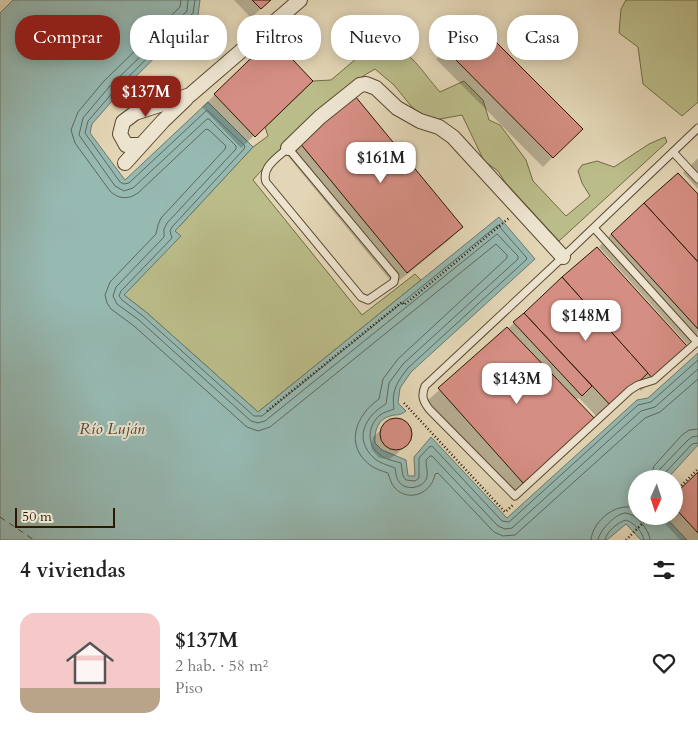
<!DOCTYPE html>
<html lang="es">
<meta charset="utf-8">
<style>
body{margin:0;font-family:Cardo,serif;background:#f2f2f2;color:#222;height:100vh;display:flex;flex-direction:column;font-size:19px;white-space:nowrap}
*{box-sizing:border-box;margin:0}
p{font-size:16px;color:#767676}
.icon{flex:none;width:28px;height:28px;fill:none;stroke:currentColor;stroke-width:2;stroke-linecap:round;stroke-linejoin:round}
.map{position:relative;height:540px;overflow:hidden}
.sheet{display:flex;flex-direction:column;background:#fff;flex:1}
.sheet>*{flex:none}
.top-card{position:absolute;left:15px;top:15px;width:669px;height:45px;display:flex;gap:10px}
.needle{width:32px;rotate:183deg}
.buttons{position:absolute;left:628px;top:470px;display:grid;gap:10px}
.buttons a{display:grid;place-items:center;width:55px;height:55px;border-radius:50%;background:#fff;box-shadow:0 2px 12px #0003;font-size:25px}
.scale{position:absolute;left:15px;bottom:12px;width:100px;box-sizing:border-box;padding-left:5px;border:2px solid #2b1800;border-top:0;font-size:14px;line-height:18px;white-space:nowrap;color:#2b1800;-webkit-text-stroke:4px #ede4d0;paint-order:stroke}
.price{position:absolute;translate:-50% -42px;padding:0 11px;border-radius:10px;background:#fff;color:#222;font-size:16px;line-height:32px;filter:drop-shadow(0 1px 2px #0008)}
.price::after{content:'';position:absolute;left:50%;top:30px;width:15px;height:11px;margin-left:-8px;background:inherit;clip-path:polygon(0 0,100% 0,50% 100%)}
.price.active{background:#8f2418;color:#fff}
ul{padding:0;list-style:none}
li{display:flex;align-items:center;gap:15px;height:125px;padding:0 20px}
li+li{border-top:1px solid #e0e0e0}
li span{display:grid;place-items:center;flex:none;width:140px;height:100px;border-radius:15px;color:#555}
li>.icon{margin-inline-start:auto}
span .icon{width:60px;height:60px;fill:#fffc;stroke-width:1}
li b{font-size:21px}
h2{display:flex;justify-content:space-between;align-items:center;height:60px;padding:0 20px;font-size:21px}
.tag{padding:0 18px;border-radius:20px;background:#fff;box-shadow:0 2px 12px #0003;font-size:18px;line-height:45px}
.tag.active{background:#8f2418;color:#fff}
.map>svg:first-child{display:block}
.green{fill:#babc89;stroke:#726a44}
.water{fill:#96b9b2;stroke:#6b796b}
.shadow{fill:#0003}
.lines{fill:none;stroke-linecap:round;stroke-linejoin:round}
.shore{stroke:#606859;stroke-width:1}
.ferry{stroke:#4b4835;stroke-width:1;stroke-dasharray:6 5;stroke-linecap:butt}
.building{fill:#d58e83;stroke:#2b1800}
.service-casing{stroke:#59482e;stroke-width:9}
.minor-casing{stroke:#59482e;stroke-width:16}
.path{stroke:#2b1800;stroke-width:2.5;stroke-dasharray:1 2.5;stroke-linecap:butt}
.service{stroke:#ede4d0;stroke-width:7}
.minor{stroke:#ede4d0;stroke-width:14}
.labels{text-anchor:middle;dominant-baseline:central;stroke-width:4;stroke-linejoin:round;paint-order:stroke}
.water-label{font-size:16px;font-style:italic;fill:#4b4835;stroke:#ede4d0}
</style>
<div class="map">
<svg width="698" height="540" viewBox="0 0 698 540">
<rect width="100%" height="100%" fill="#e3d6b6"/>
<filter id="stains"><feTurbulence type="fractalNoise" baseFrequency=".004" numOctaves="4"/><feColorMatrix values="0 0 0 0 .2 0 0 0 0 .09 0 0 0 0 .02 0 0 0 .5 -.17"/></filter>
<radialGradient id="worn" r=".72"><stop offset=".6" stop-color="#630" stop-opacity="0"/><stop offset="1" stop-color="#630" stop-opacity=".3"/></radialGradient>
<g class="green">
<polygon points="626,0 698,0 698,102 682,116 643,84 638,47 619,33 621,9"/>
<path d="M384 41C411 50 422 72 440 92L464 81 483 100 489 120 500 125 526 160 533 181 566 216 590 196 582 183 578 171 582 165 597 161 614 167 649 144 665 137 667 142 559 241 505 182 498 171 484 161 462 115 429 121 411 106 394 85 375 69C327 96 289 139 253 180L362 315 415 274 421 280 258 412 146 312 124 295 180 236 175 231 253 147 268 136 265 127 313 81 331 80 363 53Z"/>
</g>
<path class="water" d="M13 0H200L198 15 118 94 92 124 90 133 125 180 208 102 253 147 175 231 181 236 124 295 146 312 258 412 499 217 535 259 411 372 400 388 398 403 406 411C400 416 397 414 390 416 378 419 374 431 375 443L382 450 406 460 408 476H415L414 457 431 437 507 518 637 400 648 398 698 353V445L667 479H636V516H664L687 540H641L626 524 607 540H0V13Z"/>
<g class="shadow">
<polygon points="234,0 270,0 251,18"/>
<polygon points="474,22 581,129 543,167 436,59"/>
<polygon points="272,40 299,93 241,148 202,107"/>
<polygon points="300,142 462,227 449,240 394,285 287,155"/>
<polygon points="698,158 698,189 683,173"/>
<polygon points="698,196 698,336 687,344 599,247 611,234"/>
<polygon points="597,249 686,346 641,391 634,384 598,418 579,398 576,400 582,433 510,495 427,401"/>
<polygon points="392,420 402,421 410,428 410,439 397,454 389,459 379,458 372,450 371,446 373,437"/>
<polygon points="698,474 698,540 680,540 658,516 674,516 674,496"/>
</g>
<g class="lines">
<g class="shore">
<path d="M181 0 180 7 104 81 78 112 71 130 75 143 110 191C118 199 128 200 138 193L206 129 209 130 226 146 225 149 161 218 158 225 156 234 110 282 105 295 107 303 111 309 134 326 247 427 258 431 270 427 496 244 507 255V258L398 359 383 379 379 399C356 415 344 445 370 465 375 469 382 471 388 473 390 479 391 484 395 488 409 503 432 493 435 474L438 473 494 532 503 536 515 535 645 418 660 412 698 379"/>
<path d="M188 0 187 11 109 87 83 118 79 135 115 186 124 191 133 188 207 119H209L236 146V149L167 223 164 229V237L116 287 113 296 117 304 139 320 251 421 258 423 265 421 497 234 518 256V259L403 364 389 383 386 404C365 416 353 439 374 458 379 463 388 465 395 468 396 473 396 479 400 483 407 491 424 488 427 477 428 472 426 466 426 460L430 456H432L498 526 505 529 512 528 641 411 655 407 698 369"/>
<path d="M195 0 193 13 114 91 88 121 85 133 120 182 124 184 129 183 207 110 245 146 244 149 172 227 170 231 172 238 121 291 119 296 122 300 143 316 254 416H262L498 225 526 257 527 259 408 368C397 382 391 391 394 409 389 411 384 412 380 415 368 425 366 444 379 454 384 459 394 461 401 463L403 476 406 480 415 481 419 478V458L429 447 432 446 502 521 509 522 638 405 651 402 698 360"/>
<polyline points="650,479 654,466 682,435 689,430 698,429"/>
<polyline points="658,479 660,469 688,440 692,437 698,436"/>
<polyline points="664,479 665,473 692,444 698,443"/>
<path d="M591 540C592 521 618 500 636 509"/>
<path d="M598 540C599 531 615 514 625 513 635 513 650 530 650 540"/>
<path d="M605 540C606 532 618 522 626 520 633 522 643 532 644 540"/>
</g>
<polyline class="ferry" points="0,517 34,540"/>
</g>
<g class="building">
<polygon points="252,0 271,0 261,9"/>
<polygon points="474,20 583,129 553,158 445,49"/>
<polygon points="272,38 313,81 255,137 214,94"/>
<polygon points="355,96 463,227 407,273 299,142"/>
<polygon points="678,173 698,194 698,262 644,203"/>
<polygon points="644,203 698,262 698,329 611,234"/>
<polygon points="597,247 687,346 654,380 562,277"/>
<polygon points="562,277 648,373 612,407 524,313"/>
<polygon points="524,313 592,386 582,396 513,322"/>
<polygon points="507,327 597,421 523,483 438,388"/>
<circle cx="396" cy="434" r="16"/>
<polygon points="698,472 698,533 674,507 674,495"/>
</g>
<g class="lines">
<g class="service-casing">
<g id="service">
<path d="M698 128 563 257 425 386C421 396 423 401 429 409L515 496 630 390 638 385 654 380 698 341"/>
<path d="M288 148 395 276 394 282 368 300 361 297 266 182C261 167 278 157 288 148Z"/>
<polyline points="673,152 698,179"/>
<polyline points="594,228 697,342"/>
</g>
</g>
<g class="minor-casing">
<g id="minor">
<polyline points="140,145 126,145 120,134 123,122 135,113 190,95 300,0"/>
<polyline points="288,148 320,117 360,85 366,84 376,88 397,108 420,121 439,127 453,137 563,257"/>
<polyline points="125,163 163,121 186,99"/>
</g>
</g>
<g class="path">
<polyline points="404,403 505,512 513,505"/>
<polyline points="267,411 402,302 404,305 509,218"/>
<polyline points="674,493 698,469"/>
<polyline points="626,540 650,516"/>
</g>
<use href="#service" class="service"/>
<use href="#minor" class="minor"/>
</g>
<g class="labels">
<g class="water-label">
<text x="112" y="429">Río Luján</text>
</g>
</g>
<rect width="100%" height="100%" filter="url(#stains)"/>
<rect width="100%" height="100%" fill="url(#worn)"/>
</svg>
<div class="buttons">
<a><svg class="needle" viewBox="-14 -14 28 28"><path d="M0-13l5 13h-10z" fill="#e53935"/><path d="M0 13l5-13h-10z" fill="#767676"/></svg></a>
</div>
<div class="scale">50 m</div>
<b class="price active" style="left:146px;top:118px">$137M</b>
<b class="price" style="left:381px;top:184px">$161M</b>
<b class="price" style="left:586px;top:342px">$148M</b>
<b class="price" style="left:517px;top:405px">$143M</b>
<div class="top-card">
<a class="tag active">Comprar</a>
<a class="tag">Alquilar</a>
<a class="tag">Filtros</a>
<a class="tag">Nuevo</a>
<a class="tag">Piso</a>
<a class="tag">Casa</a>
</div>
</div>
<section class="sheet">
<h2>4 viviendas<svg class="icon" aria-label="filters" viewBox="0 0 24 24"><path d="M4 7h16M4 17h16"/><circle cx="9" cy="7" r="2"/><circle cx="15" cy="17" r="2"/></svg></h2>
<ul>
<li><span style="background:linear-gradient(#f6c9c9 75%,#b9a48a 0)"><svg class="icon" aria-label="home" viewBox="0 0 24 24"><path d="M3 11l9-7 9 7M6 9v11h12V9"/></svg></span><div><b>$137M</b><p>2 hab. · 58 m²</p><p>Piso</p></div><svg class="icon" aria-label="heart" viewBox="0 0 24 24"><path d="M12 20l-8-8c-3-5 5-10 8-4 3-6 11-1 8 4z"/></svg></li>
</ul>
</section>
